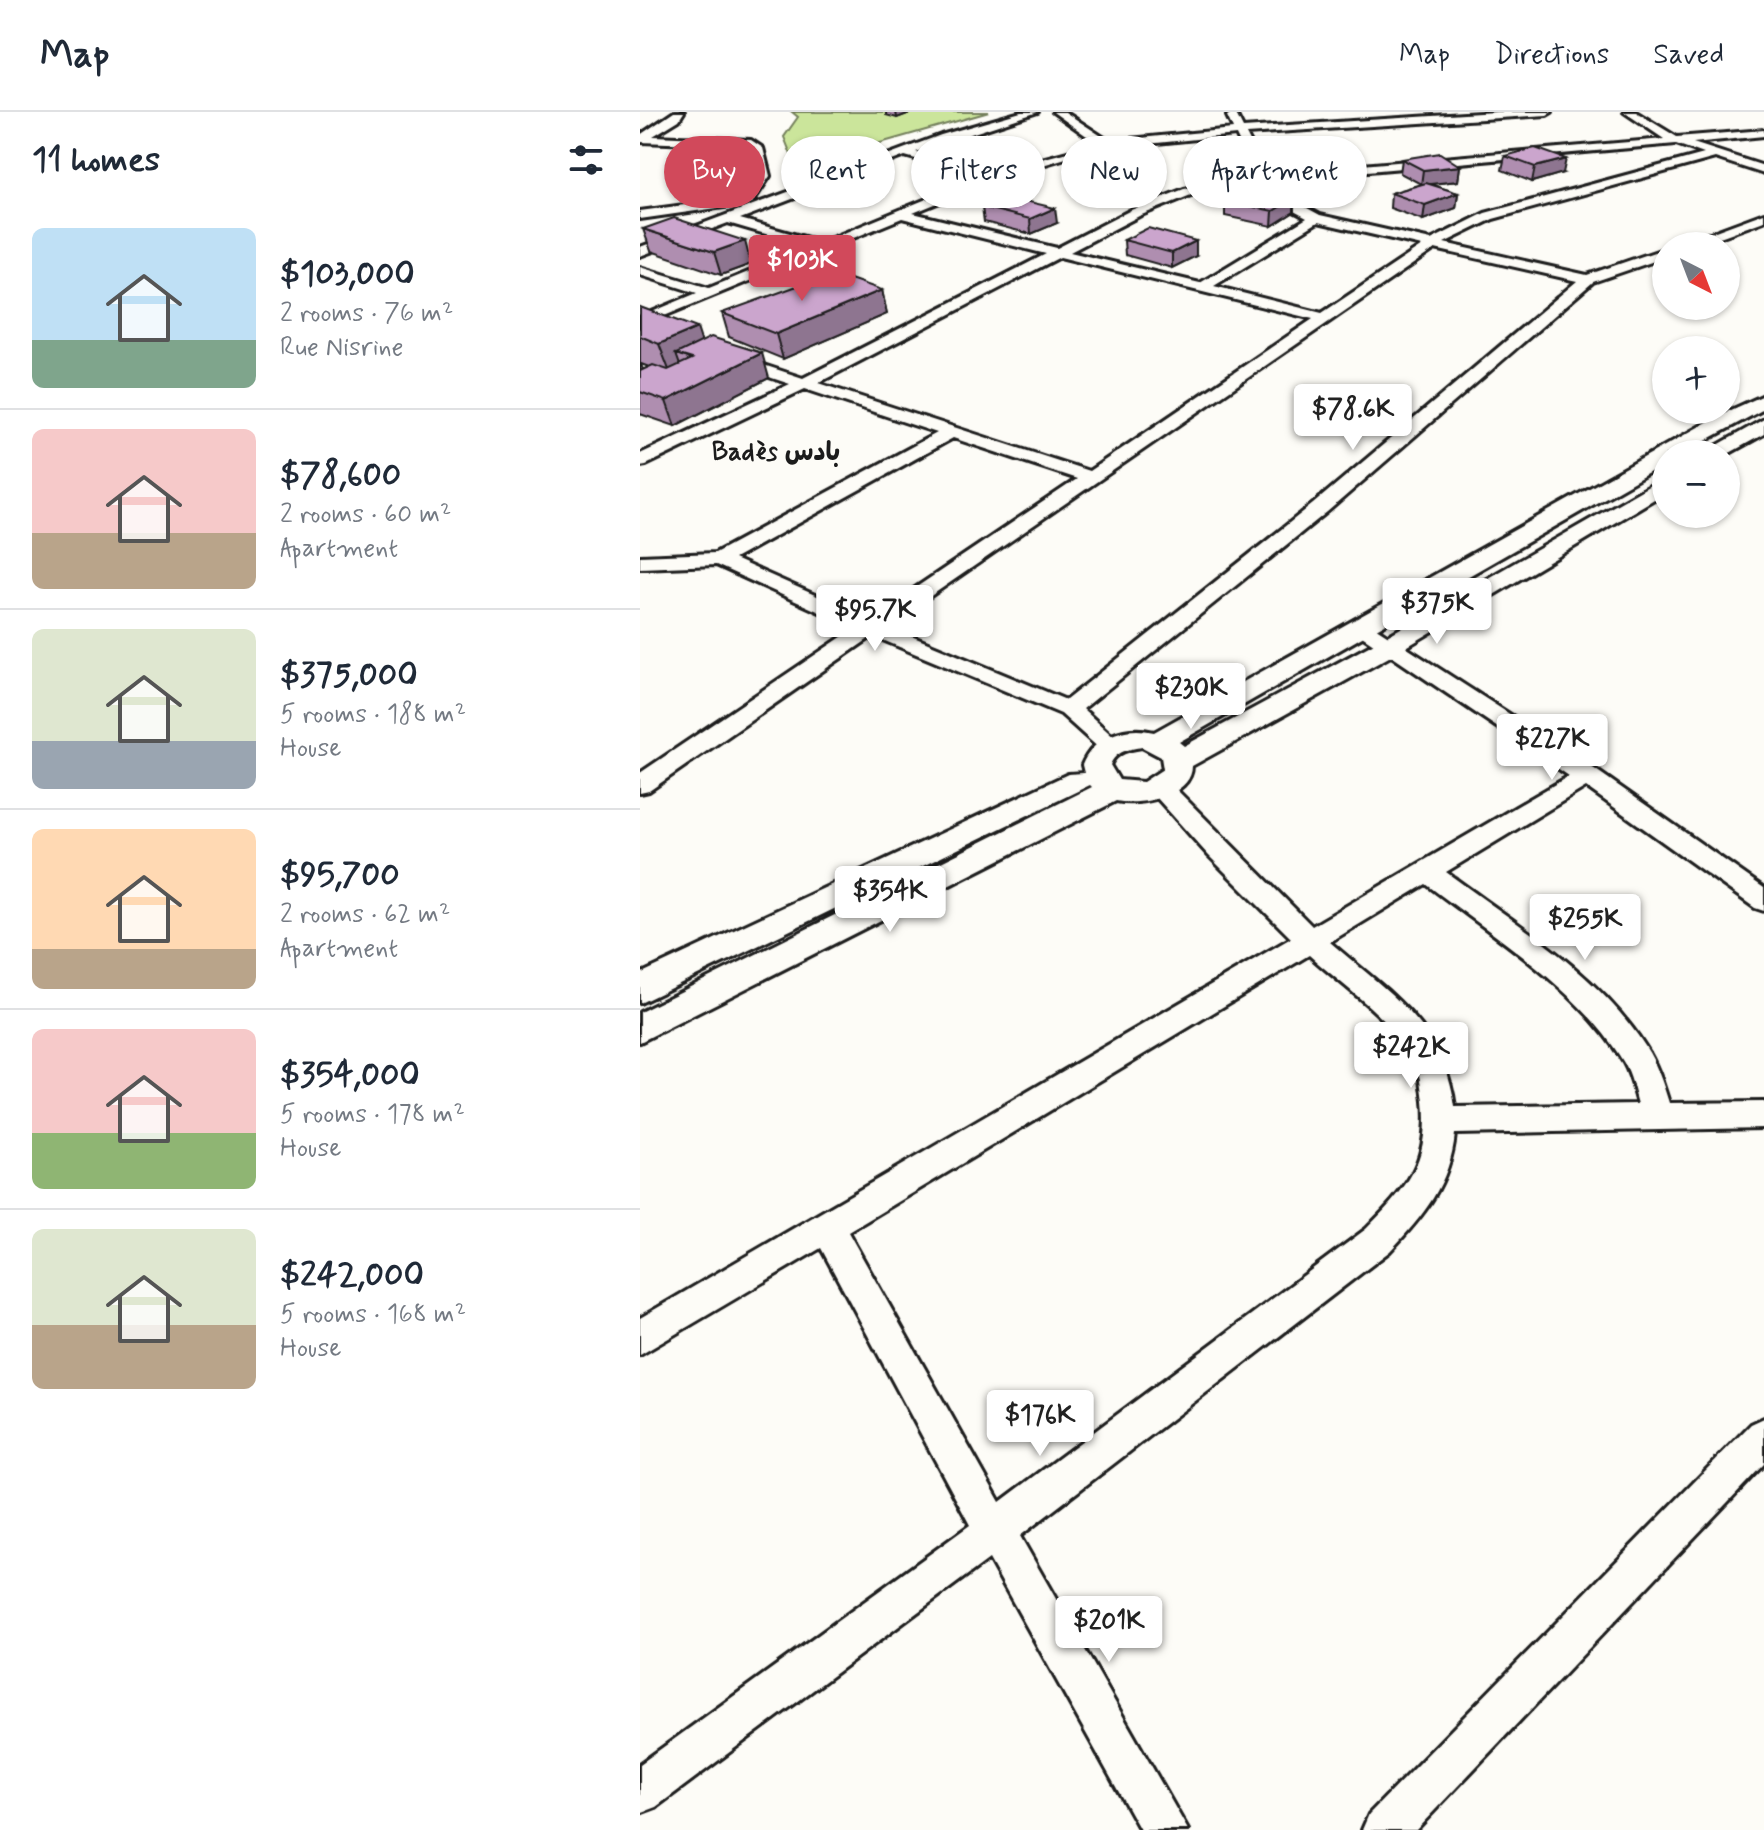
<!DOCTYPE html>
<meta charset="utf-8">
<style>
body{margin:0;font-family:Mynerve,"Playpen Sans Arabic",sans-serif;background:#f6f6f7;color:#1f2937;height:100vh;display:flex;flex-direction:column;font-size:30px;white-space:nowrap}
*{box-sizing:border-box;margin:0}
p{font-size:26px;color:#747a83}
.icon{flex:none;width:44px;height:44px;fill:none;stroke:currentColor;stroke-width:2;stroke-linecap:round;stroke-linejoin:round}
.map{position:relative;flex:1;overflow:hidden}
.details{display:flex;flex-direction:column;background:#fff;width:640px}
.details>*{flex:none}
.guide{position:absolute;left:24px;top:24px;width:760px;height:72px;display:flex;gap:16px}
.needle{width:52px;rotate:138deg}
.tools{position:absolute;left:1012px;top:120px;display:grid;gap:16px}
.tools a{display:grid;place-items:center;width:88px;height:88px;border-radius:50%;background:#fff;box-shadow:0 2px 6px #0004;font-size:40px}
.price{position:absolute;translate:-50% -68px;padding:0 18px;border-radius:8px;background:#fff;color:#222;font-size:26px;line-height:52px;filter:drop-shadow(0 2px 4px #0008)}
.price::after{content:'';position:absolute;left:50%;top:48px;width:24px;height:18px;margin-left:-12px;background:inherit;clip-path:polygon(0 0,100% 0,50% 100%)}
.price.selected{background:#d1495b;color:#fff}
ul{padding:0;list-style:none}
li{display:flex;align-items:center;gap:24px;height:200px;padding:0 32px}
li+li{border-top:2px solid #e0e1e3}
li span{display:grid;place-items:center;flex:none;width:224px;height:160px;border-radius:12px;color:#555}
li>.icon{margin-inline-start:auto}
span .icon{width:96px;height:96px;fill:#fffc;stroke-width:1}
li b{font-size:34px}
h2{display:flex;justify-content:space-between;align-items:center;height:96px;padding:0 32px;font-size:34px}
.pill{padding:0 28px;border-radius:36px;background:#fff;box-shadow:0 2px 6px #0004;font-size:28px;line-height:72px}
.pill.selected{background:#d1495b;color:#fff}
header{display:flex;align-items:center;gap:48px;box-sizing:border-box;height:112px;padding:0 40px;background:#fff;border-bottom:2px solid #e0e1e3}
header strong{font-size:38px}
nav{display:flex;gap:44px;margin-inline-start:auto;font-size:28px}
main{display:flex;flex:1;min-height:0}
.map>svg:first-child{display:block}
.green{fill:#cbe59b;stroke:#74805c;stroke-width:2}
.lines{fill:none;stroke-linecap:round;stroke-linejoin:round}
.minor-casing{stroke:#1c1c1c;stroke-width:6}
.tertiary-casing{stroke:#1c1c1c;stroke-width:6}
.minor{fill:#fdfcf7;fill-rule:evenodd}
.tertiary{fill:#fdfcf7;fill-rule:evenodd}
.wall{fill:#af8eb0;stroke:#1c1c1c;stroke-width:2;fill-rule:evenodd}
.shaded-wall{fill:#8e7490;stroke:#1c1c1c;stroke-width:2}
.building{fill:#cba5cd;stroke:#1c1c1c;stroke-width:2}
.labels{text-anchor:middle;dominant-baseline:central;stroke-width:6;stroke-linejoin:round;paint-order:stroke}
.far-neighbourhood-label{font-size:26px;font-weight:bold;fill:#1c1c1c;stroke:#fdfcf7}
</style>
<header>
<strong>Map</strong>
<nav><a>Map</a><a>Directions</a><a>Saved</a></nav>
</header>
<main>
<section class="details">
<h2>11 homes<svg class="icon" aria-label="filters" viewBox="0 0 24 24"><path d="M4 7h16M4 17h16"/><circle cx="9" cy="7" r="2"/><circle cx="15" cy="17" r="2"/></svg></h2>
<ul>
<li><span style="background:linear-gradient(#bfe0f5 70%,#7fa58c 0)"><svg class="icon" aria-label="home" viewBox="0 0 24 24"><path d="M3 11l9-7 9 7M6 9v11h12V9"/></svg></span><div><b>$103,000</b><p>2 rooms · 76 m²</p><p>Rue Nisrine</p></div></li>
<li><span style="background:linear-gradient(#f6c9c9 65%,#b9a48a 0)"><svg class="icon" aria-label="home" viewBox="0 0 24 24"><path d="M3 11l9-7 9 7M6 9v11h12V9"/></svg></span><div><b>$78,600</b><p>2 rooms · 60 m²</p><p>Apartment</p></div></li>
<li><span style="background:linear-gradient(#dfe7d0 70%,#9aa5b1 0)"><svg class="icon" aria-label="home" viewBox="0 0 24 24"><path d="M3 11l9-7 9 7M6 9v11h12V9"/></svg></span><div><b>$375,000</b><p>5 rooms · 188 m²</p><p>House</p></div></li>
<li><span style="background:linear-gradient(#ffd9b3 75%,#b9a48a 0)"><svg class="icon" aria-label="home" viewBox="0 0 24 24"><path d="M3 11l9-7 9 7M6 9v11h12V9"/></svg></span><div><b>$95,700</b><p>2 rooms · 62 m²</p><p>Apartment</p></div></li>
<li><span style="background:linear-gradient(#f6c9c9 65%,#8fb573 0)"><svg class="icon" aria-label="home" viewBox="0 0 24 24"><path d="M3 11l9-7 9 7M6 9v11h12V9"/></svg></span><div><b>$354,000</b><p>5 rooms · 178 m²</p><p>House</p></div></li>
<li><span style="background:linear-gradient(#dfe7d0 60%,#b9a48a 0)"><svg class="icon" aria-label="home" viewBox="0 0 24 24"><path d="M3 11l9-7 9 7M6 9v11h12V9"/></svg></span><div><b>$242,000</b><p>5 rooms · 168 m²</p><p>House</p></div></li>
</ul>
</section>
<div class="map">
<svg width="1124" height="1718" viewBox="0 0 1124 1718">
<rect width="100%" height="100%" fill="#fdfcf7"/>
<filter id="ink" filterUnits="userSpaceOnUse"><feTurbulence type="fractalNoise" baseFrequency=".0125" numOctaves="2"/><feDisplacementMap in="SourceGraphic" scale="16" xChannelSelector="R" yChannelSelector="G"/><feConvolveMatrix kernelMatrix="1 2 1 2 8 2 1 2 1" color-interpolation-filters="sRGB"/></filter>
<g filter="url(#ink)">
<polygon class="green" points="152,0 349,0 156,55 144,25 158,5"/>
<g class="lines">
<g class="minor-casing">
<g id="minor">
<polygon points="34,0 44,0 39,8 13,24 111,28 123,36 130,64 112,91 0,107 0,99 104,85 118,64 114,39 108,34 0,30 0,23"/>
<path d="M381 0H398L276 40 352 60 458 32 413 0H425L469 29 593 17 587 4 592 1 596 2 603 16 856 0H912L907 3 606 22 626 61 620 65 614 61 596 23 467 36 426 46 356 67 273 101 417 136 491 98 544 77 612 65V71L551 83 499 104 430 140 560 171 667 106 637 90 623 72 625 69H633L645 84 680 103 791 128 845 101 1064 42 1036 32 637 67 635 64 641 60 1024 27 984 0H996L1037 25 1124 18V24L1053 31 1124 54V62L1075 46 853 107 804 131 947 163 1026 136V145L953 170 687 400 443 597 478 629 482 634 478 639H462L421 602 233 524 9 679 0 681V661L215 516 76 453 0 456V444L75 441 297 321 165 277 6 353 0 354V342L150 272 87 251V245H99L163 266 406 142 262 106 0 214V205L57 181 0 163V155L69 176 170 135 88 111 0 144V135L301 23ZM265 44 340 65 182 130 100 107ZM678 110 782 134 682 201 574 174ZM795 137 937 169 673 392 426 588 247 514ZM420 145 673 207 449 359 178 271ZM313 326 437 367 229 507 94 447Z"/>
<polygon points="1124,101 1124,109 1055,134 1035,134"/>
<path d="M723 510 730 512 956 658 1124 776V799L1115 796 946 675 806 760C875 811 958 861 1005 934 1017 952 1023 972 1029 991L1124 990V1016L815 1022C810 1072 783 1104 750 1139L380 1424 548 1718H500L349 1447 16 1695 0 1701V1652L330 1413 181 1136 0 1243V1206L651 826 569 744 508 676 511 670H529L672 814 929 664 716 520 712 516ZM786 772C852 823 941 878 984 951 991 963 994 978 998 992L815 995C805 914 747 880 690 830ZM669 843C704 875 750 905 774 947 781 959 782 975 784 989 790 1050 767 1076 726 1117L360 1390 208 1120Z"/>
<polygon points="1124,1306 1124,1352 776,1718 722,1718 729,1702 1111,1312"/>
</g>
</g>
<g class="tertiary-casing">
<g id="tertiary">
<path d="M1124 283V297L1041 342H1026V351L539 630 544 634 740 528 1026 364V380L758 540 552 654C552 685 499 694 476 689L0 930V900L452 675 450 673 0 891V862L428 662 444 661 442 653C454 624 485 613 514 620L1078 304ZM502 635 521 645 523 657 503 670 479 668 470 653C476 639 489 637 502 635Z"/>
<polygon points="1124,307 1124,322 1086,343 1062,342"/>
</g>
</g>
<use href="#minor" class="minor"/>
<use href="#tertiary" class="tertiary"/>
</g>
<g class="wall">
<polygon points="246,0 270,0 270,1 257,6 246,3"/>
<polygon points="865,44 923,61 892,70 862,58"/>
<polygon points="762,47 820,54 818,69 789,72 818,81 816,96 783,108 750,96 751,81 781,72 760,61"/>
<polygon points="652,55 713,79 666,84 652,69"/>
<polygon points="654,86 654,100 632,114 585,104 585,89"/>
<polygon points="342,95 417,111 391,122 344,110"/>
<polygon points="3,117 111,152 81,163 11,139"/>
<polygon points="484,128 556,144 532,156 485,143"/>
<polygon points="242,178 247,202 143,247 89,225 82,201"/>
<path d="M0 195 62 230 129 266 35 314 0 302ZM1 252 9 255 3 258Z"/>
</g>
<g class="shaded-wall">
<polygon points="256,0 270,0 270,1 257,6"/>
<polygon points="926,47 923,61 892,70 895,55"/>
<polygon points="820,54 818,69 781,73 783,58"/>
<polygon points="714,64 713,79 666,84 667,69"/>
<polygon points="818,81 816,96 783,108 785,93"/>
<polygon points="654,86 654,100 632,114 633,99"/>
<polygon points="415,96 417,111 391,122 390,107"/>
<polygon points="105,129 111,152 81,163 74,140"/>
<polygon points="556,129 556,144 532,156 532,141"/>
<polygon points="242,178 247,202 143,247 136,222"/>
<polygon points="57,216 67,247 52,247 36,242 42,259 31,263 19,232"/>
<polygon points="122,241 129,266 35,314 26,289"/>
</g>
<g class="building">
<polygon points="895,36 926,47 895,55 865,44"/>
<polygon points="800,41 820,54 783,58 762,47"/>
<polygon points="700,51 714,64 667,69 652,55"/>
<polygon points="786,71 818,81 785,93 751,81"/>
<polygon points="607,76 654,86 633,99 585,89"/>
<polygon points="364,84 415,96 390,107 342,95"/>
<polygon points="34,106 105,129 74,140 3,117"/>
<polygon points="508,116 556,129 532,141 484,128"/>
<polygon points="193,161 242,178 136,222 82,201"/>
<polygon points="0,195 57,216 19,232 0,224"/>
<polygon points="71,225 122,241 26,289 0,280 0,259 13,253 28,258 52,247 36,242"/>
</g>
</g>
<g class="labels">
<g class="far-neighbourhood-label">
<text x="136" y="341">Badès بادس</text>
</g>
</g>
</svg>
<div class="tools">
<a><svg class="needle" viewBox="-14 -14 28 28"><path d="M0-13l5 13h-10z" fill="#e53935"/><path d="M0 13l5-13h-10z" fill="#747a83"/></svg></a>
<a>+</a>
<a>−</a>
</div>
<b class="price selected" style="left:162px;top:191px">$103K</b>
<b class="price" style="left:713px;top:340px">$78.6K</b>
<b class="price" style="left:797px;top:534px">$375K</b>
<b class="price" style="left:235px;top:541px">$95.7K</b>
<b class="price" style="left:551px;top:619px">$230K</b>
<b class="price" style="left:912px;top:670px">$227K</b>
<b class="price" style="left:250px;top:822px">$354K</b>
<b class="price" style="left:945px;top:850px">$255K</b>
<b class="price" style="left:771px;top:978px">$242K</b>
<b class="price" style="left:400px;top:1346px">$176K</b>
<b class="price" style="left:469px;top:1552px">$201K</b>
<div class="guide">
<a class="pill selected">Buy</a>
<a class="pill">Rent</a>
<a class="pill">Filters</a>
<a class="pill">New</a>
<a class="pill">Apartment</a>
</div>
</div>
</main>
